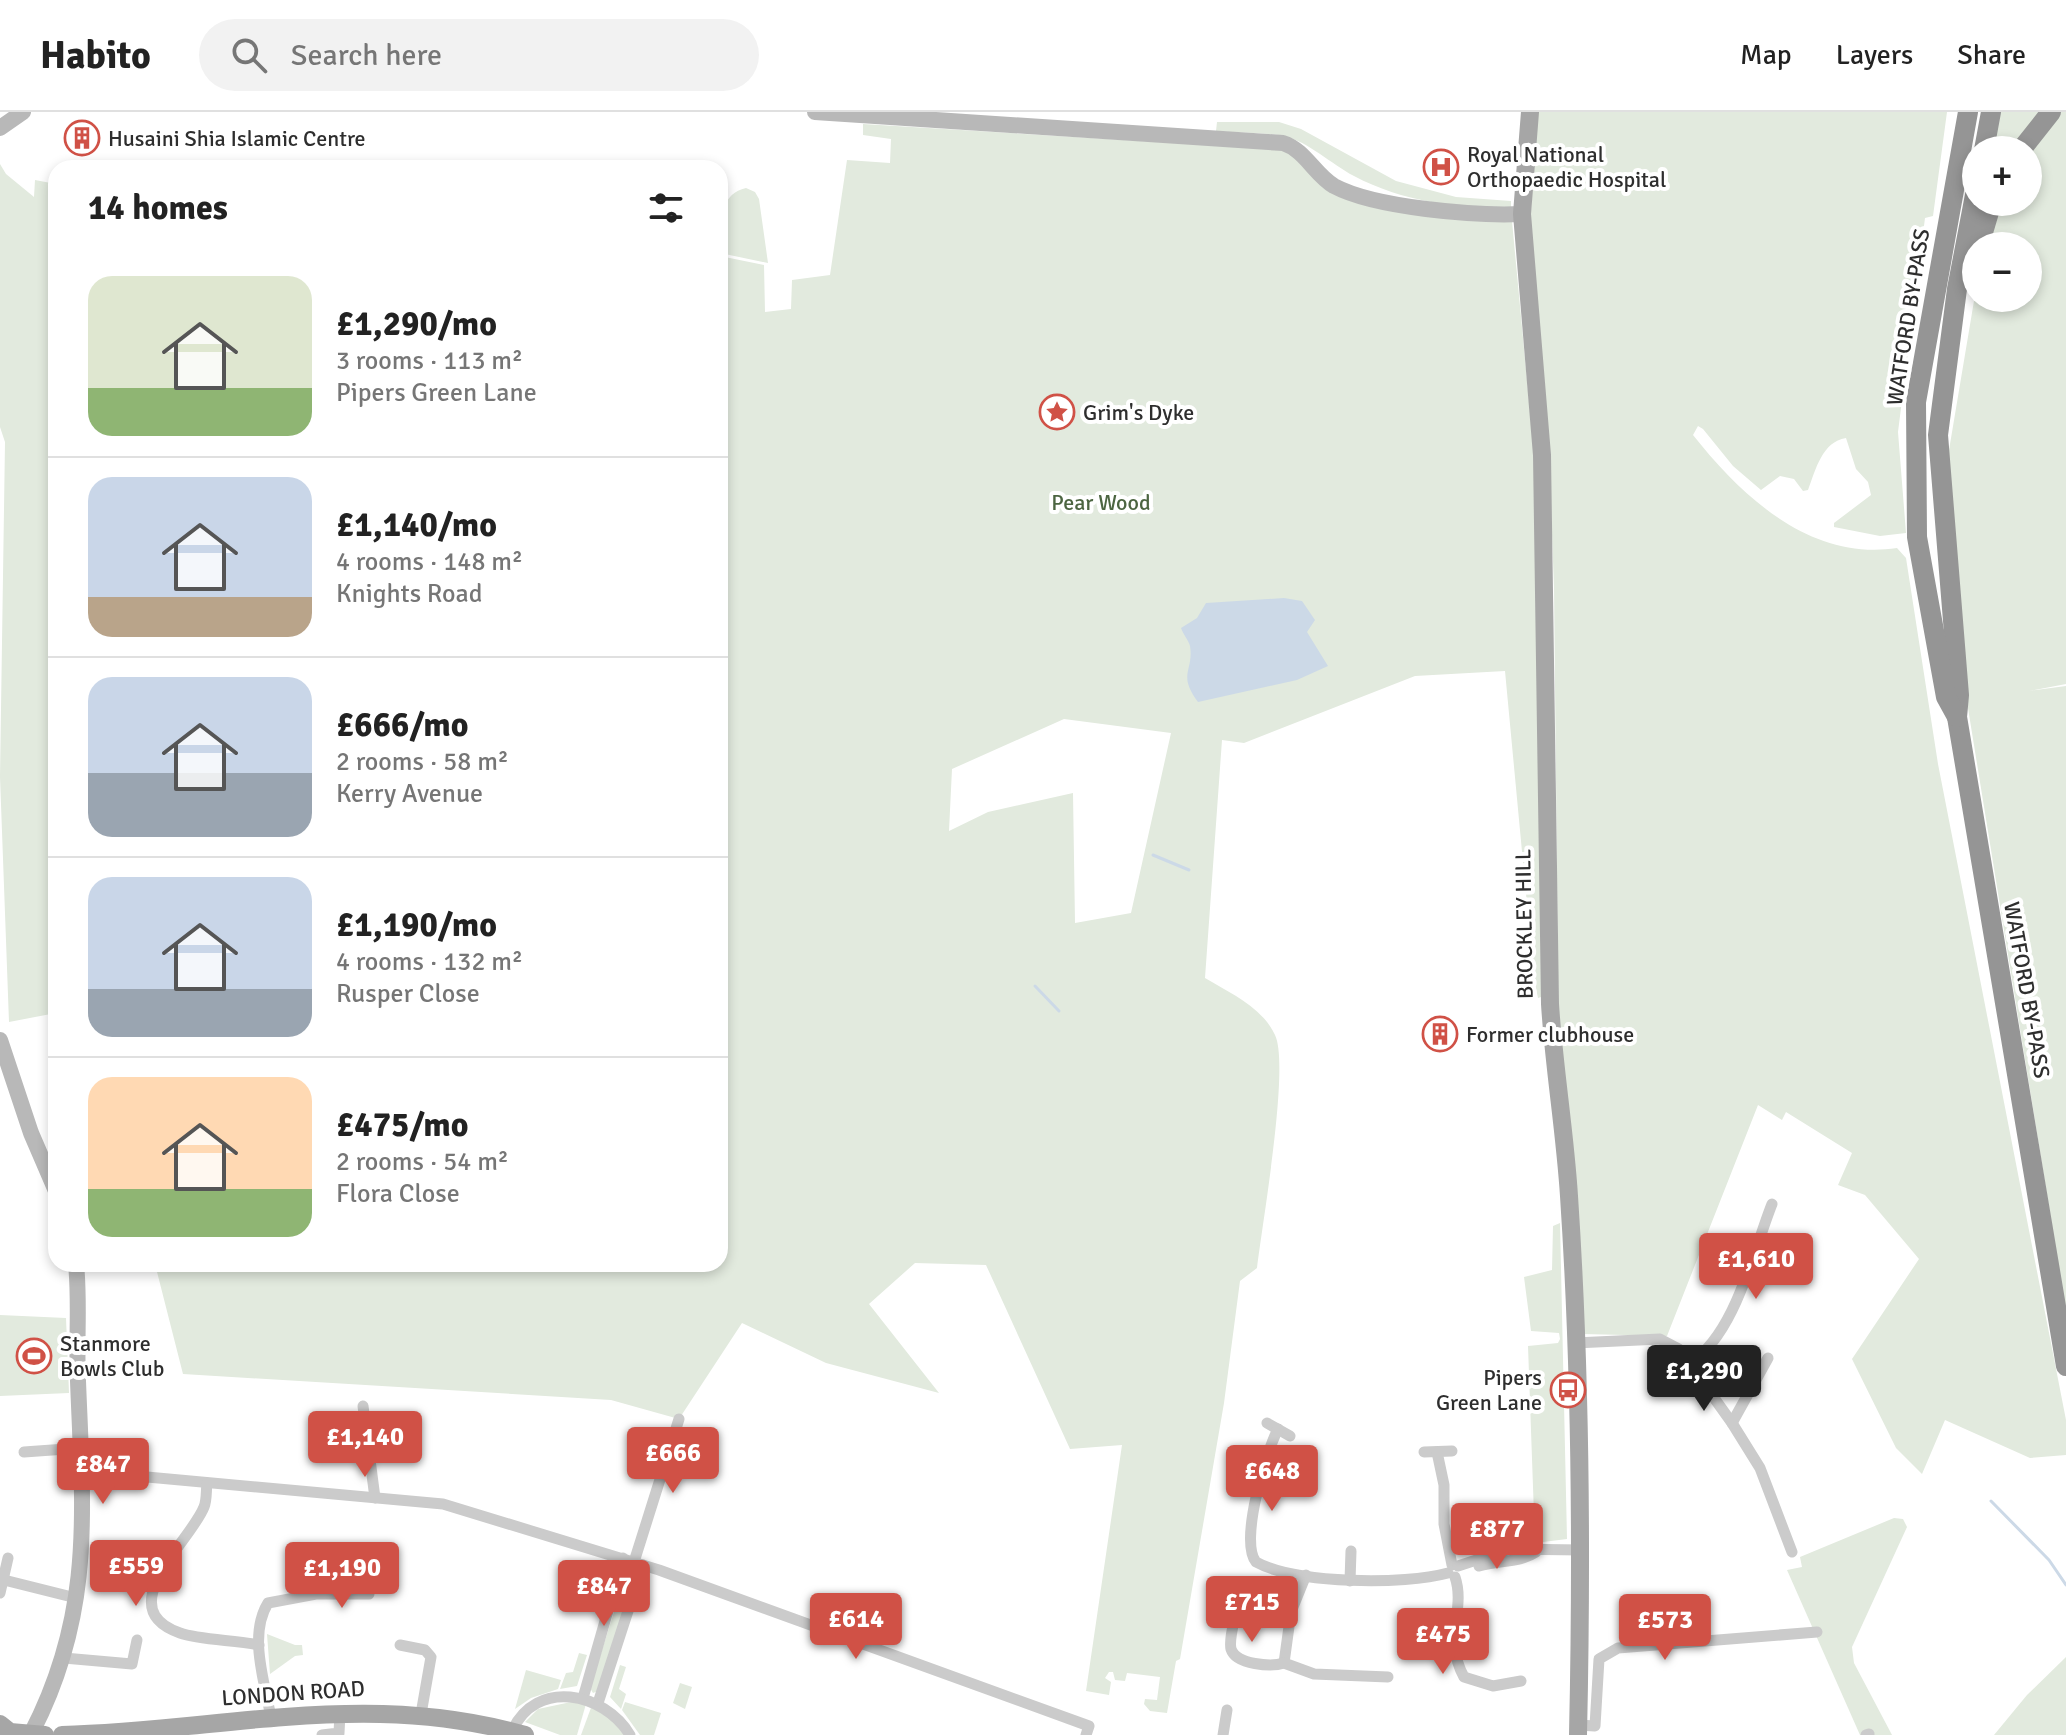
<!DOCTYPE html>
<meta charset="utf-8">
<style>
body{margin:0;font-family:Signika,sans-serif;background:#f2f2f2;color:#222;height:100vh;display:flex;flex-direction:column;font-size:30px;white-space:nowrap}
*{box-sizing:border-box;margin:0}
p{font-size:26px;color:#767676}
.icon{flex:none;width:44px;height:44px;fill:none;stroke:currentColor;stroke-width:2;stroke-linecap:round;stroke-linejoin:round}
.map{position:relative;flex:1;overflow:hidden}
.sheet{position:absolute;left:48px;top:48px;width:680px;height:1112px;display:flex;flex-direction:column;background:#fff;border-radius:24px;box-shadow:0 4px 12px #0003}
.sheet>*{flex:none}
.buttons{position:absolute;left:1962px;top:24px;display:grid;gap:16px}
.buttons a{display:grid;place-items:center;width:80px;height:80px;border-radius:50%;background:#fff;box-shadow:0 4px 12px #0003;font-size:40px}
.price{position:absolute;translate:-50% -68px;padding:0 18px;border-radius:8px;background:#d05146;color:#fff;font-size:26px;line-height:52px;filter:drop-shadow(0 2px 4px #0008)}
.price::after{content:'';position:absolute;left:50%;top:48px;width:24px;height:18px;margin-left:-12px;background:inherit;clip-path:polygon(0 0,100% 0,50% 100%)}
.price.selected{background:#222;color:#fff}
ul{padding:0;list-style:none}
li{display:flex;align-items:center;gap:24px;height:200px;padding:0 40px}
li+li{border-top:2px solid #e0e0e0}
li span{display:grid;place-items:center;flex:none;width:224px;height:160px;border-radius:24px;color:#555}
li>.icon{margin-inline-start:auto}
span .icon{width:96px;height:96px;fill:#fffc;stroke-width:1}
li b{font-size:34px}
h2{display:flex;justify-content:space-between;align-items:center;height:96px;padding:0 40px;font-size:34px}
header{display:flex;align-items:center;gap:48px;box-sizing:border-box;height:112px;padding:0 40px;background:#fff;border-bottom:2px solid #e0e0e0}
header strong{font-size:38px}
nav{display:flex;gap:44px;margin-inline-start:auto;font-size:28px}
.search{width:560px;height:72px;background:#f2f2f2;display:flex;align-items:center;gap:20px;box-sizing:border-box;padding:0 28px;border-radius:44px;color:#767676;font-size:30px}
.map>svg:first-child{display:block}
.green{fill:#e2eade;fill-rule:evenodd}
.water{fill:#ccd9e7}
.lines{fill:none;stroke-linecap:round;stroke-linejoin:round}
.stream{stroke:#ccd9e7;stroke-width:3}
.street{stroke:#cbcbcb;stroke-width:11}
.secondary{stroke:#b8b8b8;stroke-width:16}
.primary{stroke:#a6a6a6;stroke-width:18}
.highway{stroke:#959595;stroke-width:20}
.labels{text-anchor:middle;dominant-baseline:central;stroke-width:8;stroke-linejoin:round;paint-order:stroke}
.poi-label{font-size:22px;fill:#2e2e2e;stroke:#fff;text-anchor:start}
.street-label{font-size:22px;fill:#2e2e2e;stroke:#fff}
.park-label{font-size:22px;fill:#4c6541;stroke:#fff}
</style>
<header>
<strong>Habito</strong>
<div class="search"><svg class="icon" aria-label="search" viewBox="0 0 24 24"><circle cx="10" cy="10" r="6"/><path d="M15 15l6 6"/></svg>Search here</div>
<nav><a>Map</a><a>Layers</a><a>Share</a></nav>
</header>
<div class="map">
<svg width="2066" height="1623" viewBox="0 0 2066 1623">
<rect width="100%" height="100%" fill="#fff"/>
<g class="green">
<path d="M1537 0H1947L1933 104 1925 106 1898 320 1906 421 1880 424 1834 415V411L1871 383 1868 370 1856 357 1846 326C1822 330 1816 357 1808 378L1803 379 1794 367 1780 364 1761 378 1733 354 1703 317 1698 314 1693 323C1743 386 1811 449 1897 436L1906 446 1938 652 2066 1308V1343L2030 1346 1945 1308 1922 1362 1896 1336 1852 1247 1919 1147 1865 1083 1838 1073 1852 1041 1786 1000 1782 1008 1758 993 1667 1224 1582 1222 1559 956 1554 475 1549 343 1530 115Z"/>
<polygon points="1998,0 2043,0 2015,38 1990,38"/>
<polygon points="2060,0 2066,0 2066,572 2029,579 2066,574 2066,1200 1967,590 1948,344 1976,177 1976,186 2028,186 2028,134 1985,134 1998,90 2028,90 2028,39"/>
<path d="M1217 10H1279L1301 17 1396 69 1456 85 1511 89V96C1456 96 1403 90 1354 64 1331 52 1309 30 1284 24 1263 20 1238 21 1216 19Z"/>
<path d="M863 12 1287 38 1316 68 1444 106 1512 109 1533 332 1539 473 1541 885 1538 886 1534 867 1505 559 1415 564 1244 631 1222 628 1205 866C1230 881 1262 895 1275 923 1290 954 1262 1113 1257 1156L1240 1169 1224 1291 1180 1547 1176 1549 1167 1601 1150 1599 1144 1592 1145 1587 1157 1588 1160 1565 1127 1561 1125 1569 1115 1568 1113 1560H1109L1105 1566 1111 1570 1109 1583 1086 1579 1122 1333 1070 1337 986 1153 915 1151 869 1192 939 1281 826 1251 742 1211 679 1307 611 1288 183 1262 155 1152H720V144L764 153 765 200 791 197 792 168 830 163 847 48 890 51 891 27 863 23ZM1064 607 1171 621 1131 801 1075 811 1073 681 988 700 949 719 952 657Z"/>
<polygon points="0,52 6,62 34,85 35,68 56,72 56,901 9,910 0,665 5,330 0,315"/>
<path d="M746 76 755 80 759 87 768 151 720 141C720 118 716 83 746 76Z"/>
<polygon points="1560,1111 1567,1427 1535,1431 1528,1234 1558,1231 1560,1227 1559,1221 1531,1219 1524,1165 1552,1158 1553,1114"/>
<polygon points="0,1203 66,1206 69,1281 0,1284"/>
<polygon points="1894,1406 1903,1407 1907,1415 1852,1535 1854,1551 1892,1623 1860,1623 1787,1458 1802,1455 1800,1445"/>
<polygon points="631,1460 634,1463 598,1579 593,1581 590,1576 626,1462"/>
<polygon points="267,1522 295,1533 302,1533 303,1543 295,1544 270,1562"/>
<polygon points="579,1541 587,1543 577,1574 560,1577 566,1561 573,1560"/>
<polygon points="2066,1545 2066,1623 1994,1623 2027,1583"/>
<polygon points="620,1553 626,1555 619,1577 626,1582 621,1597 610,1585"/>
<polygon points="526,1558 561,1568 558,1577 531,1586 515,1597"/>
<polygon points="680,1571 692,1575 685,1597 673,1591"/>
<polygon points="571,1590 586,1592 577,1623 560,1623 525,1610 538,1597"/>
<polygon points="625,1590 661,1601 654,1623 640,1623 622,1598"/>
<polygon points="592,1593 607,1602 625,1623 581,1623"/>
</g>
<path class="water" d="M1284 486 1302 489 1315 508 1307 520 1328 554 1297 568 1198 590C1177 562 1194 559 1190 534 1189 529 1183 522 1181 516L1197 506 1206 491Z"/>
<g class="lines">
<g class="stream">
<polyline points="1153,743 1189,758"/>
<polyline points="1035,874 1059,899"/>
<polyline points="1991,1389 2049,1448 2066,1473"/>
</g>
<g class="street">
<polyline points="1575,1231 1660,1227 1679,1237 1732,1311 1760,1356 1792,1440"/>
<path d="M1690 1251C1735 1223 1753 1140 1772 1092"/>
<polyline points="363,1294 375,1386"/>
<polyline points="1267,1311 1290,1324"/>
<polyline points="1732,1311 1768,1246"/>
<path d="M1278 1317C1266 1340 1239 1430 1256 1450 1296 1472 1404 1473 1448 1461"/>
<polyline points="24,1340 80,1336"/>
<polyline points="1424,1340 1452,1339"/>
<polyline points="1437,1340 1444,1373 1444,1412 1452,1453"/>
<polyline points="82,1359 443,1392 659,1458 1089,1614 1086,1623"/>
<path d="M207 1371C206 1378 207 1388 204 1395 191 1429 109 1496 180 1521 199 1528 236 1528 259 1533"/>
<polyline points="634,1450 679,1307"/>
<polyline points="1458,1454 1510,1437 1582,1438"/>
<path d="M1479 1454C1498 1448 1520 1451 1536 1440"/>
<polyline points="1306,1463 1291,1500 1284,1551 1314,1562 1388,1565"/>
<path d="M1455 1465C1466 1497 1443 1527 1464 1565L1493 1574 1521 1569"/>
<polyline points="4,1468 76,1486"/>
<polyline points="1350,1469 1351,1439"/>
<polyline points="0,1481 8,1446"/>
<path d="M1235 1505C1233 1514 1229 1528 1231 1537 1236 1553 1272 1555 1284 1551"/>
<polyline points="400,1533 425,1538 431,1545 421,1602"/>
<polyline points="64,1546 132,1552 137,1528"/>
<polyline points="583,1586 623,1446"/>
<polyline points="598,1591 643,1453"/>
<path d="M271 1606C265 1571 248 1523 268 1491L316 1482H369"/>
<polyline points="1578,1613 1595,1614 1599,1547 1618,1536 1817,1520"/>
<path d="M512 1619C536 1566 604 1580 630 1623"/>
<polyline points="322,1623 339,1621 340,1601"/>
<polyline points="1223,1623 1227,1598"/>
<polyline points="1866,1623 1869,1622"/>
</g>
<g class="secondary">
<path d="M815 0 1283 31C1305 38 1315 63 1334 74 1375 96 1476 104 1522 102"/>
<polyline points="0,16 23,0"/>
<polyline points="0,928 31,1021 56,1079"/>
<path d="M31 1622C94 1501 83 1400 78 1269 76 1230 80 1190 76 1152"/>
</g>
<g class="primary">
<path d="M1530 0 1522 102 1542 343 1550 892C1554 956 1565 1020 1569 1084 1581 1264 1582 1443 1578 1623"/>
<polyline points="0,1612 10,1620 45,1623"/>
<path d="M62 1623C222 1619 366 1577 525 1623"/>
</g>
<g class="highway">
<polyline points="1984,38 1991,0"/>
<polyline points="2021,38 2051,0"/>
<polyline points="1976,78 1957,177 1938,323 1959,583 1957,605 2066,1254"/>
<polyline points="1979,134 1992,90"/>
<polyline points="1957,605 1946,585 1917,425 1916,290 1968,0"/>
</g>
</g>
<defs>
<g id="building-ring" transform="scale(1.8)"><circle r="9.5" fill="#fff" stroke="#d05146" stroke-width="1.5"/><path d="M-4-6H4V6H1V3H-1V6H-4ZM-2.5-4.3h1.7v1.8h-1.7ZM.8-4.3h1.7v1.8H.8ZM-2.5-1h1.7V.8h-1.7ZM.8-1h1.7V.8H.8Z" fill="#d05146"/></g>
<g id="hospital-ring" transform="scale(1.8)"><circle r="9.5" fill="#fff" stroke="#d05146" stroke-width="1.5"/><path d="M-5-5h3v3.5h4V-5h3V5h-3V1.5h-4V5h-3Z" fill="#d05146"/></g>
<g id="sight-ring" transform="scale(1.8)"><circle r="9.5" fill="#fff" stroke="#d05146" stroke-width="1.5"/><path d="M0-6L1.8-2.2L6-1.7L2.9 1.2L3.7 5.4L0 3.3L-3.7 5.4L-2.9 1.2L-6-1.7L-1.8-2.2Z" fill="#d05146"/></g>
<g id="stadium-ring" transform="scale(1.8)"><circle r="9.5" fill="#fff" stroke="#d05146" stroke-width="1.5"/><path d="M0-5a6.5 5 0 1 0 0 10a6.5 5 0 1 0 0-10ZM-3.5-1.8h7v3.6h-7Z" fill="#d05146"/></g>
<g id="bus-ring" transform="scale(1.8)"><circle r="9.5" fill="#fff" stroke="#d05146" stroke-width="1.5"/><path d="M-5-6H5V4H4V6H2V4H-2V6H-4V4H-5ZM-3.5-4V0h7V-4ZM-3.5 1.2v1.5H-2V1.2ZM2 1.2v1.5H3.5V1.2Z" fill="#d05146"/></g>
</defs>
<g fill-rule="evenodd">
<use href="#building-ring" x="82" y="26"/>
<use href="#hospital-ring" x="1441" y="55"/>
<use href="#sight-ring" x="1057" y="300"/>
<use href="#building-ring" x="1440" y="922"/>
<use href="#stadium-ring" x="34" y="1244"/>
<use href="#bus-ring" x="1568" y="1278"/>
</g>
<g class="labels">
<g class="poi-label">
<text x="108" y="26">Husaini Shia Islamic Centre</text>
<text x="1467" y="42">Royal National<tspan x="1467" dy="25">Orthopaedic Hospital</tspan></text>
<text x="1083" y="300">Grim's Dyke</text>
<text x="1466" y="922">Former clubhouse</text>
<text x="60" y="1231">Stanmore<tspan x="60" dy="25">Bowls Club</tspan></text>
<text x="1542" y="1265" text-anchor="end">Pipers<tspan x="1542" dy="25">Green Lane</tspan></text>
</g>
<g class="street-label">
<text transform="translate(1908 205) rotate(-81)">WATFORD BY-PASS</text>
<text transform="translate(1524 812) rotate(-91)">BROCKLEY HILL</text>
<text transform="translate(2027 878) rotate(80)">WATFORD BY-PASS</text>
<text transform="translate(293 1581) rotate(-4)">LONDON ROAD</text>
</g>
<g class="park-label">
<text x="1101" y="390">Pear Wood</text>
</g>
</g>
</svg>
<div class="buttons">
<a>+</a>
<a>−</a>
</div>
<b class="price" style="left:1756px;top:1189px">£1,610</b>
<b class="price selected" style="left:1704px;top:1301px">£1,290</b>
<b class="price" style="left:365px;top:1367px">£1,140</b>
<b class="price" style="left:673px;top:1383px">£666</b>
<b class="price" style="left:103px;top:1394px">£847</b>
<b class="price" style="left:1272px;top:1401px">£648</b>
<b class="price" style="left:1497px;top:1459px">£877</b>
<b class="price" style="left:136px;top:1496px">£559</b>
<b class="price" style="left:342px;top:1498px">£1,190</b>
<b class="price" style="left:604px;top:1516px">£847</b>
<b class="price" style="left:1252px;top:1532px">£715</b>
<b class="price" style="left:856px;top:1549px">£614</b>
<b class="price" style="left:1665px;top:1550px">£573</b>
<b class="price" style="left:1443px;top:1564px">£475</b>
<section class="sheet">
<h2>14 homes<svg class="icon" aria-label="filters" viewBox="0 0 24 24"><path d="M4 7h16M4 17h16"/><circle cx="9" cy="7" r="2"/><circle cx="15" cy="17" r="2"/></svg></h2>
<ul>
<li><span style="background:linear-gradient(#dfe7d0 70%,#8fb573 0)"><svg class="icon" aria-label="home" viewBox="0 0 24 24"><path d="M3 11l9-7 9 7M6 9v11h12V9"/></svg></span><div><b>£1,290/mo</b><p>3 rooms · 113 m²</p><p>Pipers Green Lane</p></div></li>
<li><span style="background:linear-gradient(#c9d6e8 75%,#b9a48a 0)"><svg class="icon" aria-label="home" viewBox="0 0 24 24"><path d="M3 11l9-7 9 7M6 9v11h12V9"/></svg></span><div><b>£1,140/mo</b><p>4 rooms · 148 m²</p><p>Knights Road</p></div></li>
<li><span style="background:linear-gradient(#c9d6e8 60%,#9aa5b1 0)"><svg class="icon" aria-label="home" viewBox="0 0 24 24"><path d="M3 11l9-7 9 7M6 9v11h12V9"/></svg></span><div><b>£666/mo</b><p>2 rooms · 58 m²</p><p>Kerry Avenue</p></div></li>
<li><span style="background:linear-gradient(#c9d6e8 70%,#9aa5b1 0)"><svg class="icon" aria-label="home" viewBox="0 0 24 24"><path d="M3 11l9-7 9 7M6 9v11h12V9"/></svg></span><div><b>£1,190/mo</b><p>4 rooms · 132 m²</p><p>Rusper Close</p></div></li>
<li><span style="background:linear-gradient(#ffd9b3 70%,#8fb573 0)"><svg class="icon" aria-label="home" viewBox="0 0 24 24"><path d="M3 11l9-7 9 7M6 9v11h12V9"/></svg></span><div><b>£475/mo</b><p>2 rooms · 54 m²</p><p>Flora Close</p></div></li>
</ul>
</section>
</div>
